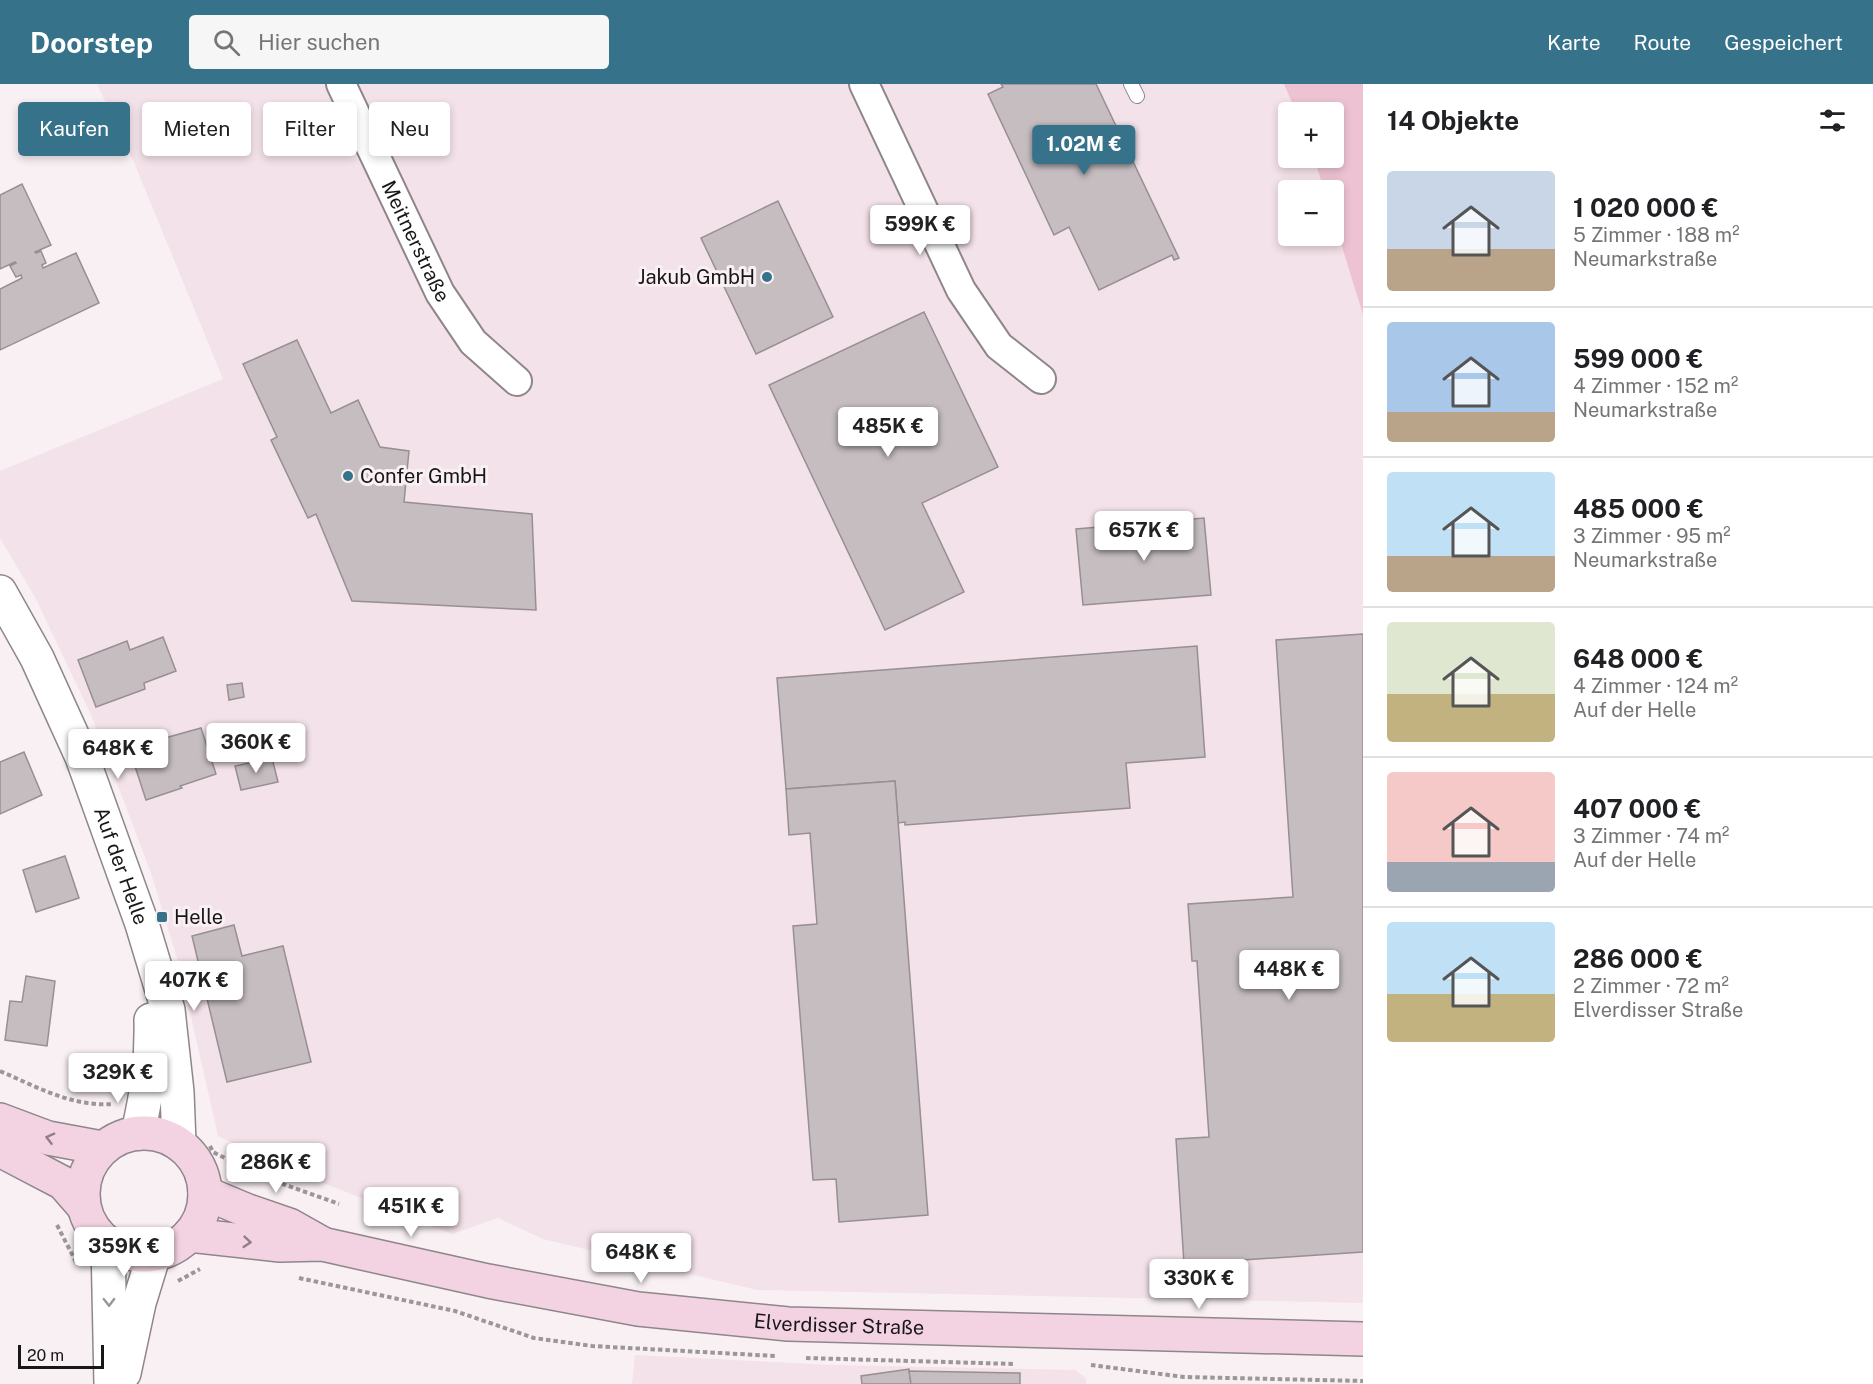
<!DOCTYPE html>
<html lang="de">
<meta charset="utf-8">
<style>
body{margin:0;font-family:"Public Sans",sans-serif;background:#f6f6f6;color:#202124;height:100vh;display:flex;flex-direction:column;font-size:22px;white-space:nowrap}
*{box-sizing:border-box;margin:0}
p{font-size:20px;color:#757577}
.icon{flex:none;width:33px;height:33px;fill:none;stroke:currentColor;stroke-width:2;stroke-linecap:round;stroke-linejoin:round}
.map{position:relative;flex:1;overflow:hidden}
.details{display:flex;flex-direction:column;background:#fff;width:510px}
.details>*{flex:none}
.hud{position:absolute;left:18px;top:18px;width:570px;height:54px;display:flex;gap:12px}
.fabs{position:absolute;left:1278px;top:18px;display:grid;gap:12px}
.fabs a{display:grid;place-items:center;width:66px;height:66px;border-radius:6px;background:#fff;box-shadow:0 3px 9px #0003;font-size:30px}
.scale{position:absolute;left:18px;bottom:15px;width:86px;box-sizing:border-box;padding-left:6px;border:3px solid #191617;border-top:0;font-size:16px;line-height:21px;white-space:nowrap;color:#191617;-webkit-text-stroke:4px #f9f0f3;paint-order:stroke}
.price{position:absolute;translate:-50% -51px;padding:0 14px;border-radius:6px;background:#fff;color:#222;font-size:20px;line-height:39px;filter:drop-shadow(0 2px 3px #0008)}
.price::after{content:'';position:absolute;left:50%;top:36px;width:18px;height:14px;margin-left:-9px;background:inherit;clip-path:polygon(0 0,100% 0,50% 100%)}
.price.selected{background:#367289;color:#fff}
ul{padding:0;list-style:none}
li{display:flex;align-items:center;gap:18px;height:150px;padding:0 24px}
li+li{border-top:2px solid #e0e0e0}
li span{display:grid;place-items:center;flex:none;width:168px;height:120px;border-radius:6px;color:#555}
li>.icon{margin-inline-start:auto}
span .icon{width:72px;height:72px;fill:#fffc;stroke-width:1}
li b{font-size:26px}
h2{display:flex;justify-content:space-between;align-items:center;height:72px;padding:0 24px;font-size:26px}
.pill{padding:0 21px;border-radius:6px;background:#fff;box-shadow:0 3px 9px #0003;font-size:21px;line-height:54px}
.pill.selected{background:#367289;color:#fff}
header{display:flex;align-items:center;gap:36px;box-sizing:border-box;height:84px;padding:0 30px;background:#367289;color:#fff}
header strong{font-size:28px}
nav{display:flex;gap:33px;margin-inline-start:auto;font-size:21px}
.search{width:420px;height:54px;background:#f6f6f6;display:flex;align-items:center;gap:15px;box-sizing:border-box;padding:0 21px;border-radius:6px;color:#757577;font-size:22px}
main{display:flex;flex:1;min-height:0}
.map>svg:first-child{display:block}
.built{fill:#f3e2e9}
.green{fill:#edc3d4}
.building{fill:#c5bdc0;stroke:#978f92;stroke-width:1.5}
.lines{fill:none;stroke-linecap:round;stroke-linejoin:round}
.service-casing{stroke:#8e8689;stroke-width:16}
.minor-casing{stroke:#8e8689;stroke-width:32}
.tertiary-casing{stroke:#8e8689;stroke-width:36}
.secondary-casing{stroke:#8e8689;stroke-width:36}
.path{stroke:#9d9698;stroke-width:4;stroke-dasharray:4.5 3;stroke-linecap:butt}
.service{stroke:#fff;stroke-width:14}
.minor{stroke:#fff;stroke-width:28}
.tertiary{stroke:#fff;stroke-width:33}
.secondary{stroke:#f3d3e2;stroke-width:33}
.oneway{stroke:#917e87}
.oneway2{stroke:#989697}
.poi-dot{fill:#367289;stroke:#f9f0f3;stroke-width:2}
.labels{text-anchor:middle;dominant-baseline:central;stroke-width:6;stroke-linejoin:round;paint-order:stroke}
.street-label{font-size:20px;fill:#191617;stroke:#f9f0f3}
.poi-label{font-size:20px;fill:#191617;stroke:#f9f0f3;text-anchor:start}
</style>
<header>
<strong>Doorstep</strong>
<div class="search"><svg class="icon" aria-label="search" viewBox="0 0 24 24"><circle cx="10" cy="10" r="6"/><path d="M15 15l6 6"/></svg>Hier suchen</div>
<nav><a>Karte</a><a>Route</a><a>Gespeichert</a></nav>
</header>
<main>
<div class="map">
<svg width="1363" height="1300" viewBox="0 0 1363 1300">
<rect width="100%" height="100%" fill="#f9f0f3"/>
<g class="built">
<polygon points="97,0 1284,0 1296,28 1288,28 1288,74 1314,74 1324,106 1288,106 1288,152 1334,152 1334,137 1363,231 1363,1219 757,1206 543,1155 498,1134 452,1150 283,1083 218,1052 180,884 151,789 91,631 35,513 0,454 0,387 223,295 133,76"/>
<polygon points="635,1271 834,1281 1075,1286 1086,1294 1086,1300 632,1300"/>
</g>
<polygon class="green" points="1284,0 1363,0 1363,231 1334,137 1334,106 1324,106 1314,74 1334,74 1334,28 1296,28"/>
<g class="building">
<polygon points="1001,0 1096,0 1179,174 1174,176 1172,171 1099,206 1069,143 1054,151 988,10 1003,3"/>
<polygon points="22,100 51,161 35,168 36,169 41,167 46,179 42,181 43,184 76,169 99,219 0,266 0,205 22,194 21,191 16,193 10,182 16,179 15,178 0,185 0,111"/>
<polygon points="778,117 833,233 756,270 701,154"/>
<polygon points="924,228 998,383 922,419 964,508 885,546 769,301"/>
<polygon points="297,256 331,329 358,316 380,363 409,367 404,418 532,430 536,526 352,517 316,430 308,434 271,356 277,353 243,280"/>
<polygon points="1204,434 1211,511 1083,521 1076,445"/>
<polygon points="1363,550 1363,1168 1184,1180 1176,1055 1209,1053 1197,877 1192,877 1188,820 1293,813 1276,556"/>
<polygon points="163,553 176,587 144,599 145,605 96,623 78,576 127,557 130,566"/>
<polygon points="1197,562 1205,673 1126,679 1130,724 905,741 905,738 898,739 895,697 786,705 777,594"/>
<polygon points="242,599 244,613 229,616 227,601"/>
<polygon points="201,644 216,690 180,702 182,704 146,716 129,664"/>
<polygon points="24,668 42,711 0,730 0,678"/>
<polygon points="272,674 278,698 241,706 235,682"/>
<polygon points="895,697 928,1131 839,1138 836,1095 813,1096 793,842 817,840 810,749 789,751 786,705"/>
<polygon points="65,772 79,814 36,828 23,786"/>
<polygon points="234,841 242,872 283,862 311,978 227,998 192,852"/>
<polygon points="26,892 55,897 47,962 5,956 10,917 22,918"/>
<polygon points="909,1285 911,1300 862,1300 861,1292"/>
<polygon points="909,1287 1020,1289 1020,1300 911,1300"/>
</g>
<g class="lines">
<g class="service-casing">
<polyline id="service" points="1131,0 1137,12"/>
</g>
<g class="minor-casing">
<g id="minor">
<path id="s1" d="M341 0 440 209 473 258 517 297"/>
<polyline points="864,0 961,206 999,262 1041,295"/>
</g>
</g>
<g class="tertiary-casing">
<g id="tertiary">
<path id="s2" d="M0 508 37 574 82 673 142 840 168 926 177 1008 179 1060"/>
<path d="M138 1049C147 1008 152 978 151 936"/>
<polyline points="108,1160 111,1300"/>
<polyline points="124,1289 139,1219 154,1170"/>
</g>
</g>
<g class="secondary-casing">
<g id="secondary">
<polyline points="0,1036 48,1054 102,1064"/>
<circle cx="144" cy="1110" r="61"/>
<polyline points="0,1066 63,1099 84,1123"/>
<polyline points="205,1109 248,1127 289,1141 321,1159"/>
<path id="s3" d="M189 1151 280 1161 322 1160 488 1197 638 1225 788 1240 1363 1255"/>
</g>
</g>
<g class="path">
<path d="M0 987C37 1003 72 1023 113 1020"/>
<polyline points="210,1062 213,1068 258,1091 339,1120"/>
<polyline points="57,1141 77,1180"/>
<polyline points="299,1194 455,1227 534,1254 592,1262 775,1272"/>
<polyline points="178,1197 200,1185"/>
<polyline points="806,1274 1015,1280"/>
<polyline points="1091,1281 1184,1293 1363,1297"/>
</g>
<use href="#service" class="service"/>
<use href="#minor" class="minor"/>
<use href="#tertiary" class="tertiary"/>
<use href="#secondary" class="secondary"/>
</g>
<defs><path id="oneway-chevron" d="M-2-3.5L2.5 0L-2 3.5" fill="none" stroke-width="1.6" stroke-linecap="round" stroke-linejoin="round" transform="scale(1.5)"/></defs>
<g class="oneway">
<use href="#oneway-chevron" transform="translate(50 1054) rotate(-165)"/>
<use href="#oneway-chevron" transform="translate(247 1158) rotate(5)"/>
</g>
<use class="oneway2" href="#oneway-chevron" transform="translate(109 1218) rotate(89)"/>
<g class="poi-dot">
<circle cx="767" cy="193" r="6"/>
<circle cx="348" cy="392" r="6"/>
<rect x="156" y="827" width="12" height="12" rx="3"/>
</g>
<g class="labels">
<g class="street-label">
<text stroke="none"><textPath href="#s1" startOffset="174">Meitnerstraße</textPath></text>
<text stroke="none"><textPath href="#s2" startOffset="300">Auf der Helle</textPath></text>
<text stroke="none"><textPath href="#s3" startOffset="658">Elverdisser Straße</textPath></text>
</g>
<g class="poi-label">
<text x="755" y="193" text-anchor="end">Jakub GmbH</text>
<text x="360" y="392">Confer GmbH</text>
<text x="174" y="833">Helle</text>
</g>
</g>
</svg>
<div class="fabs">
<a>+</a>
<a>−</a>
</div>
<div class="scale">20 m</div>
<b class="price selected" style="left:1084px;top:92px">1.02M €</b>
<b class="price" style="left:920px;top:172px">599K €</b>
<b class="price" style="left:888px;top:374px">485K €</b>
<b class="price" style="left:1144px;top:478px">657K €</b>
<b class="price" style="left:256px;top:690px">360K €</b>
<b class="price" style="left:118px;top:696px">648K €</b>
<b class="price" style="left:1289px;top:917px">448K €</b>
<b class="price" style="left:194px;top:928px">407K €</b>
<b class="price" style="left:118px;top:1020px">329K €</b>
<b class="price" style="left:276px;top:1110px">286K €</b>
<b class="price" style="left:411px;top:1154px">451K €</b>
<b class="price" style="left:124px;top:1194px">359K €</b>
<b class="price" style="left:641px;top:1200px">648K €</b>
<b class="price" style="left:1199px;top:1226px">330K €</b>
<div class="hud">
<a class="pill selected">Kaufen</a>
<a class="pill">Mieten</a>
<a class="pill">Filter</a>
<a class="pill">Neu</a>
</div>
</div>
<section class="details">
<h2>14 Objekte<svg class="icon" aria-label="filters" viewBox="0 0 24 24"><path d="M4 7h16M4 17h16"/><circle cx="9" cy="7" r="2"/><circle cx="15" cy="17" r="2"/></svg></h2>
<ul>
<li><span style="background:linear-gradient(#c9d6e8 65%,#b9a48a 0)"><svg class="icon" aria-label="home" viewBox="0 0 24 24"><path d="M3 11l9-7 9 7M6 9v11h12V9"/></svg></span><div><b>1 020 000 €</b><p>5 Zimmer · 188 m²</p><p>Neumarkstraße</p></div></li>
<li><span style="background:linear-gradient(#a9c7e8 75%,#b9a48a 0)"><svg class="icon" aria-label="home" viewBox="0 0 24 24"><path d="M3 11l9-7 9 7M6 9v11h12V9"/></svg></span><div><b>599 000 €</b><p>4 Zimmer · 152 m²</p><p>Neumarkstraße</p></div></li>
<li><span style="background:linear-gradient(#bfe0f5 70%,#b9a48a 0)"><svg class="icon" aria-label="home" viewBox="0 0 24 24"><path d="M3 11l9-7 9 7M6 9v11h12V9"/></svg></span><div><b>485 000 €</b><p>3 Zimmer · 95 m²</p><p>Neumarkstraße</p></div></li>
<li><span style="background:linear-gradient(#dfe7d0 60%,#c2b280 0)"><svg class="icon" aria-label="home" viewBox="0 0 24 24"><path d="M3 11l9-7 9 7M6 9v11h12V9"/></svg></span><div><b>648 000 €</b><p>4 Zimmer · 124 m²</p><p>Auf der Helle</p></div></li>
<li><span style="background:linear-gradient(#f6c9c9 75%,#9aa5b1 0)"><svg class="icon" aria-label="home" viewBox="0 0 24 24"><path d="M3 11l9-7 9 7M6 9v11h12V9"/></svg></span><div><b>407 000 €</b><p>3 Zimmer · 74 m²</p><p>Auf der Helle</p></div></li>
<li><span style="background:linear-gradient(#bfe0f5 60%,#c2b280 0)"><svg class="icon" aria-label="home" viewBox="0 0 24 24"><path d="M3 11l9-7 9 7M6 9v11h12V9"/></svg></span><div><b>286 000 €</b><p>2 Zimmer · 72 m²</p><p>Elverdisser Straße</p></div></li>
</ul>
</section>
</main>
